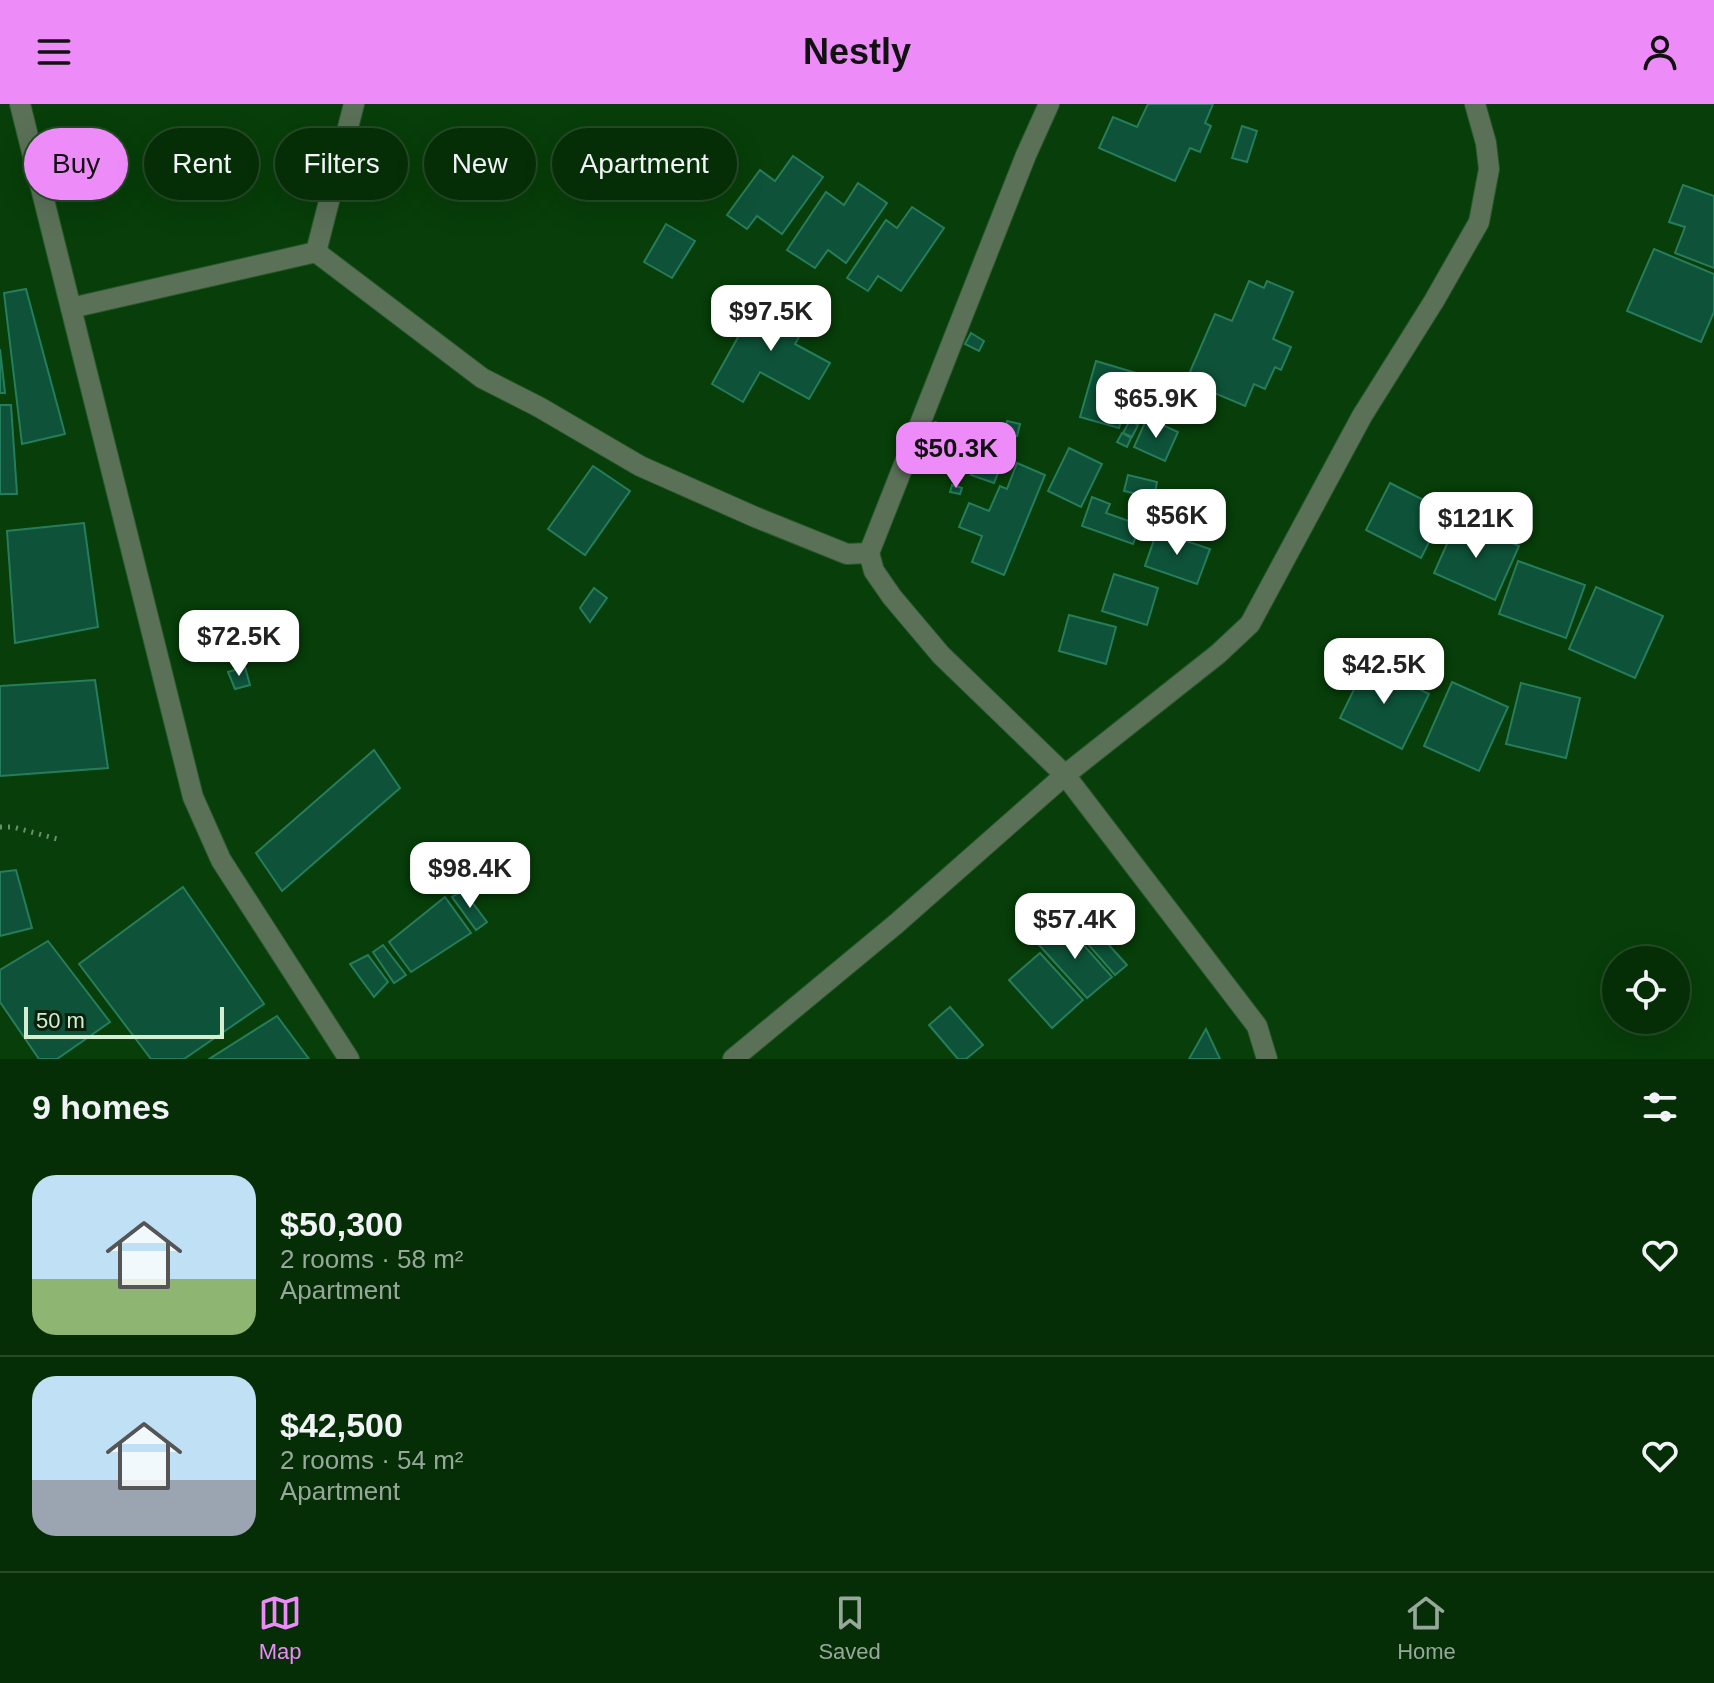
<!DOCTYPE html>
<meta charset="utf-8">
<style>
body{margin:0;font-family:Helvetica,sans-serif;background:#133a15;color:#f1f3f6;height:100vh;display:flex;flex-direction:column;font-size:30px;white-space:nowrap}
*{box-sizing:border-box;margin:0}
p{font-size:26px;color:#97a89b}
.icon{flex:none;width:44px;height:44px;fill:none;stroke:currentColor;stroke-width:2;stroke-linecap:round;stroke-linejoin:round}
.map{position:relative;height:955px;overflow:hidden}
.drawer{display:flex;flex-direction:column;background:#052e07;flex:1}
.drawer>*{flex:none}
.top-card{position:absolute;left:24px;top:24px;width:800px;height:72px;display:flex;gap:16px}
.buttons{position:absolute;left:1602px;top:842px;display:grid;gap:16px}
.buttons a{display:grid;place-items:center;width:88px;height:88px;border-radius:50%;background:#052e07;box-shadow:0 8px 32px #0002,0 0 0 2px #264a28;font-size:40px}
.scale{position:absolute;left:24px;bottom:20px;width:200px;box-sizing:border-box;padding-left:8px;border:4px solid #d3eed1;border-top:0;font-size:22px;line-height:28px;white-space:nowrap;color:#d3eed1;-webkit-text-stroke:6px #0a200a;paint-order:stroke}
.price{position:absolute;translate:-50% -68px;padding:0 18px;border-radius:16px;background:#fff;color:#222;font-size:26px;line-height:52px;filter:drop-shadow(0 2px 4px #0008)}
.price::after{content:'';position:absolute;left:50%;top:48px;width:24px;height:18px;margin-left:-12px;background:inherit;clip-path:polygon(0 0,100% 0,50% 100%)}
.price.selected{background:#ed8cf9;color:#111}
ul{padding:0;list-style:none}
li{display:flex;align-items:center;gap:24px;height:200px;padding:0 32px}
li+li{border-top:2px solid #264a28}
li span{display:grid;place-items:center;flex:none;width:224px;height:160px;border-radius:24px;color:#555}
li>.icon{margin-inline-start:auto}
span .icon{width:96px;height:96px;fill:#fffc;stroke-width:1}
li b{font-size:34px}
h2{display:flex;justify-content:space-between;align-items:center;height:96px;padding:0 32px;font-size:34px}
.pill{padding:0 28px;border-radius:36px;background:#052e07;box-shadow:0 8px 32px #0002,0 0 0 2px #264a28;font-size:28px;line-height:72px}
.pill.selected{background:#ed8cf9;color:#111}
header{display:flex;justify-content:space-between;align-items:center;height:104px;padding:0 32px;background:#ed8cf9;color:#111;font-size:36px;font-weight:700}
.tab-bar{display:flex;justify-content:space-around;align-items:center;height:112px;border-top:2px solid #264a28;background:#052e07;font-size:22px;color:#97a89b}
.tab-bar a{display:grid;justify-items:center;gap:4px}
.tab-bar .selected{color:#ed8cf9}
.map>svg:first-child{display:block}
.building{fill:#0d5239;stroke:#267d5b;stroke-width:2}
.lines{fill:none;stroke-linecap:round;stroke-linejoin:round}
.minor-casing{stroke:#285a29;stroke-width:22}
.path{stroke:#679167;stroke-width:5;stroke-dasharray:2 6;stroke-linecap:butt}
.minor{stroke:#5a7158;stroke-width:20}
</style>
<header><svg class="icon" aria-label="menu" viewBox="0 0 24 24"><path d="M4 6h16M4 12h16M4 18h16"/></svg>Nestly<svg class="icon" aria-label="person" viewBox="0 0 24 24"><circle cx="12" cy="8" r="4"/><path d="M4 21q1-7 8-7t8 7"/></svg></header>
<div class="map">
<svg width="1714" height="955" viewBox="0 0 1714 955">
<rect width="100%" height="100%" fill="#073e09"/>
<g class="building">
<polygon points="1148,0 1213,0 1205,19 1211,22 1200,48 1190,44 1175,77 1099,44 1113,13 1137,23"/>
<polygon points="1242,22 1257,27 1247,58 1232,54"/>
<polygon points="793,52 823,73 782,130 757,112 747,125 727,111 760,66 775,77"/>
<polygon points="858,79 887,99 846,159 828,146 815,164 787,146 826,88 844,101"/>
<polygon points="1683,81 1714,92 1714,164 1675,149 1685,123 1669,118"/>
<polygon points="912,103 944,124 901,187 878,172 868,187 847,174 886,116 897,124"/>
<polygon points="666,120 695,137 672,174 644,158"/>
<polygon points="1654,145 1714,170 1714,208 1701,238 1627,207"/>
<polygon points="1249,177 1264,184 1267,177 1293,188 1273,235 1291,243 1281,266 1275,263 1265,285 1254,280 1245,302 1186,277 1215,210 1232,217"/>
<polygon points="26,185 65,330 22,340 4,189"/>
<polygon points="762,190 809,216 795,240 830,259 809,295 760,268 743,298 712,280"/>
<polygon points="971,229 984,237 979,247 965,240"/>
<polygon points="0,245 5,289 0,289"/>
<polygon points="1096,257 1136,269 1119,324 1080,313"/>
<polygon points="0,301 11,301 17,390 0,390"/>
<polygon points="1147,314 1178,328 1165,357 1134,343"/>
<polygon points="1130,316 1138,321 1132,333 1123,329"/>
<polygon points="1007,317 1020,320 1017,332 1004,330"/>
<polygon points="935,318 944,321 940,335 930,333"/>
<polygon points="1122,329 1131,334 1127,343 1117,338"/>
<polygon points="1069,344 1102,360 1081,403 1048,387"/>
<polygon points="980,350 1004,358 1001,367 977,360"/>
<polygon points="1017,359 1045,371 1004,471 972,458 982,432 959,423 969,399 989,407 1000,382 1007,385"/>
<polygon points="974,361 998,369 994,379 971,371"/>
<polygon points="593,362 630,387 585,451 548,425"/>
<polygon points="1128,371 1157,378 1154,394 1124,387"/>
<polygon points="1390,379 1445,407 1421,454 1366,426"/>
<polygon points="952,381 962,384 960,390 950,388"/>
<polygon points="1092,393 1110,400 1106,409 1140,421 1133,440 1082,422"/>
<polygon points="1458,415 1519,442 1495,496 1434,469"/>
<polygon points="84,419 98,523 15,539 7,427"/>
<polygon points="1157,427 1210,445 1197,480 1145,462"/>
<polygon points="1518,457 1585,481 1566,534 1499,510"/>
<polygon points="1114,470 1158,484 1147,521 1102,507"/>
<polygon points="1596,483 1663,512 1635,574 1569,545"/>
<polygon points="594,484 607,494 590,518 580,504"/>
<polygon points="1069,511 1116,523 1106,560 1059,547"/>
<polygon points="1367,559 1429,590 1402,645 1340,614"/>
<polygon points="245,563 250,581 235,585 228,568"/>
<polygon points="95,576 108,664 0,672 0,582"/>
<polygon points="1452,578 1508,603 1479,667 1424,642"/>
<polygon points="1521,579 1580,594 1566,654 1506,640"/>
<polygon points="374,646 400,684 282,787 256,749"/>
<polygon points="16,766 32,824 0,832 0,768"/>
<polygon points="183,783 264,900 184,955 151,955 79,860"/>
<polygon points="463,786 487,818 476,826 452,793"/>
<polygon points="445,793 471,829 411,868 389,838"/>
<polygon points="1064,819 1112,873 1087,894 1039,841"/>
<polygon points="1098,829 1127,861 1115,871 1087,839"/>
<polygon points="48,837 110,918 57,955 39,955 0,898 0,866"/>
<polygon points="383,841 406,871 394,879 373,848"/>
<polygon points="1040,849 1083,896 1052,924 1009,876"/>
<polygon points="368,851 388,878 374,893 350,860"/>
<polygon points="950,903 983,941 966,955 958,955 929,921"/>
<polygon points="277,912 309,955 209,955"/>
<polygon points="1206,925 1220,955 1189,955"/>
</g>
<g class="lines">
<g class="minor-casing">
<g id="minor">
<polyline points="20,0 193,693 221,756 349,955"/>
<polyline points="1049,0 1026,51 869,449 874,467 892,493 941,551 1065,671 1257,922 1267,955"/>
<polyline points="316,148 482,274 539,303 640,362 755,413 847,450 869,449"/>
<polyline points="316,148 354,0"/>
<polyline points="71,204 316,148"/>
<polyline points="733,955 896,820 1065,671 1218,550 1250,520 1362,312 1434,197 1479,118 1489,65 1486,39 1475,0"/>
</g>
</g>
<polyline class="path" points="0,723 13,723 61,736"/>
<use href="#minor" class="minor"/>
</g>
</svg>
<div class="buttons">
<a><svg class="icon" aria-label="locate" viewBox="0 0 24 24"><circle cx="12" cy="12" r="6"/><path d="M12 2v4M12 18v4M2 12h4M18 12h4"/></svg></a>
</div>
<div class="scale">50 m</div>
<b class="price" style="left:771px;top:249px">$97.5K</b>
<b class="price" style="left:1156px;top:336px">$65.9K</b>
<b class="price selected" style="left:956px;top:386px">$50.3K</b>
<b class="price" style="left:1177px;top:453px">$56K</b>
<b class="price" style="left:1476px;top:456px">$121K</b>
<b class="price" style="left:239px;top:574px">$72.5K</b>
<b class="price" style="left:1384px;top:602px">$42.5K</b>
<b class="price" style="left:470px;top:806px">$98.4K</b>
<b class="price" style="left:1075px;top:857px">$57.4K</b>
<div class="top-card">
<a class="pill selected">Buy</a>
<a class="pill">Rent</a>
<a class="pill">Filters</a>
<a class="pill">New</a>
<a class="pill">Apartment</a>
</div>
</div>
<section class="drawer">
<h2>9 homes<svg class="icon" aria-label="filters" viewBox="0 0 24 24"><path d="M4 7h16M4 17h16"/><circle cx="9" cy="7" r="2"/><circle cx="15" cy="17" r="2"/></svg></h2>
<ul>
<li><span style="background:linear-gradient(#bfe0f5 65%,#8fb573 0)"><svg class="icon" aria-label="home" viewBox="0 0 24 24"><path d="M3 11l9-7 9 7M6 9v11h12V9"/></svg></span><div><b>$50,300</b><p>2 rooms · 58 m²</p><p>Apartment</p></div><svg class="icon" aria-label="heart" viewBox="0 0 24 24"><path d="M12 20l-8-8c-3-5 5-10 8-4 3-6 11-1 8 4z"/></svg></li>
<li><span style="background:linear-gradient(#bfe0f5 65%,#9aa5b1 0)"><svg class="icon" aria-label="home" viewBox="0 0 24 24"><path d="M3 11l9-7 9 7M6 9v11h12V9"/></svg></span><div><b>$42,500</b><p>2 rooms · 54 m²</p><p>Apartment</p></div><svg class="icon" aria-label="heart" viewBox="0 0 24 24"><path d="M12 20l-8-8c-3-5 5-10 8-4 3-6 11-1 8 4z"/></svg></li>
</ul>
</section>
<nav class="tab-bar">
<a class="selected"><svg class="icon" aria-label="map" viewBox="0 0 24 24"><path d="M3 6l6-2 6 2 6-2v14l-6 2-6-2-6 2zM9 4v14M15 6v14"/></svg>Map</a>
<a><svg class="icon" aria-label="saved" viewBox="0 0 24 24"><path d="M7 4h10v16l-5-4-5 4z"/></svg>Saved</a>
<a><svg class="icon" aria-label="home" viewBox="0 0 24 24"><path d="M3 11l9-7 9 7M6 9v11h12V9"/></svg>Home</a>
</nav>
